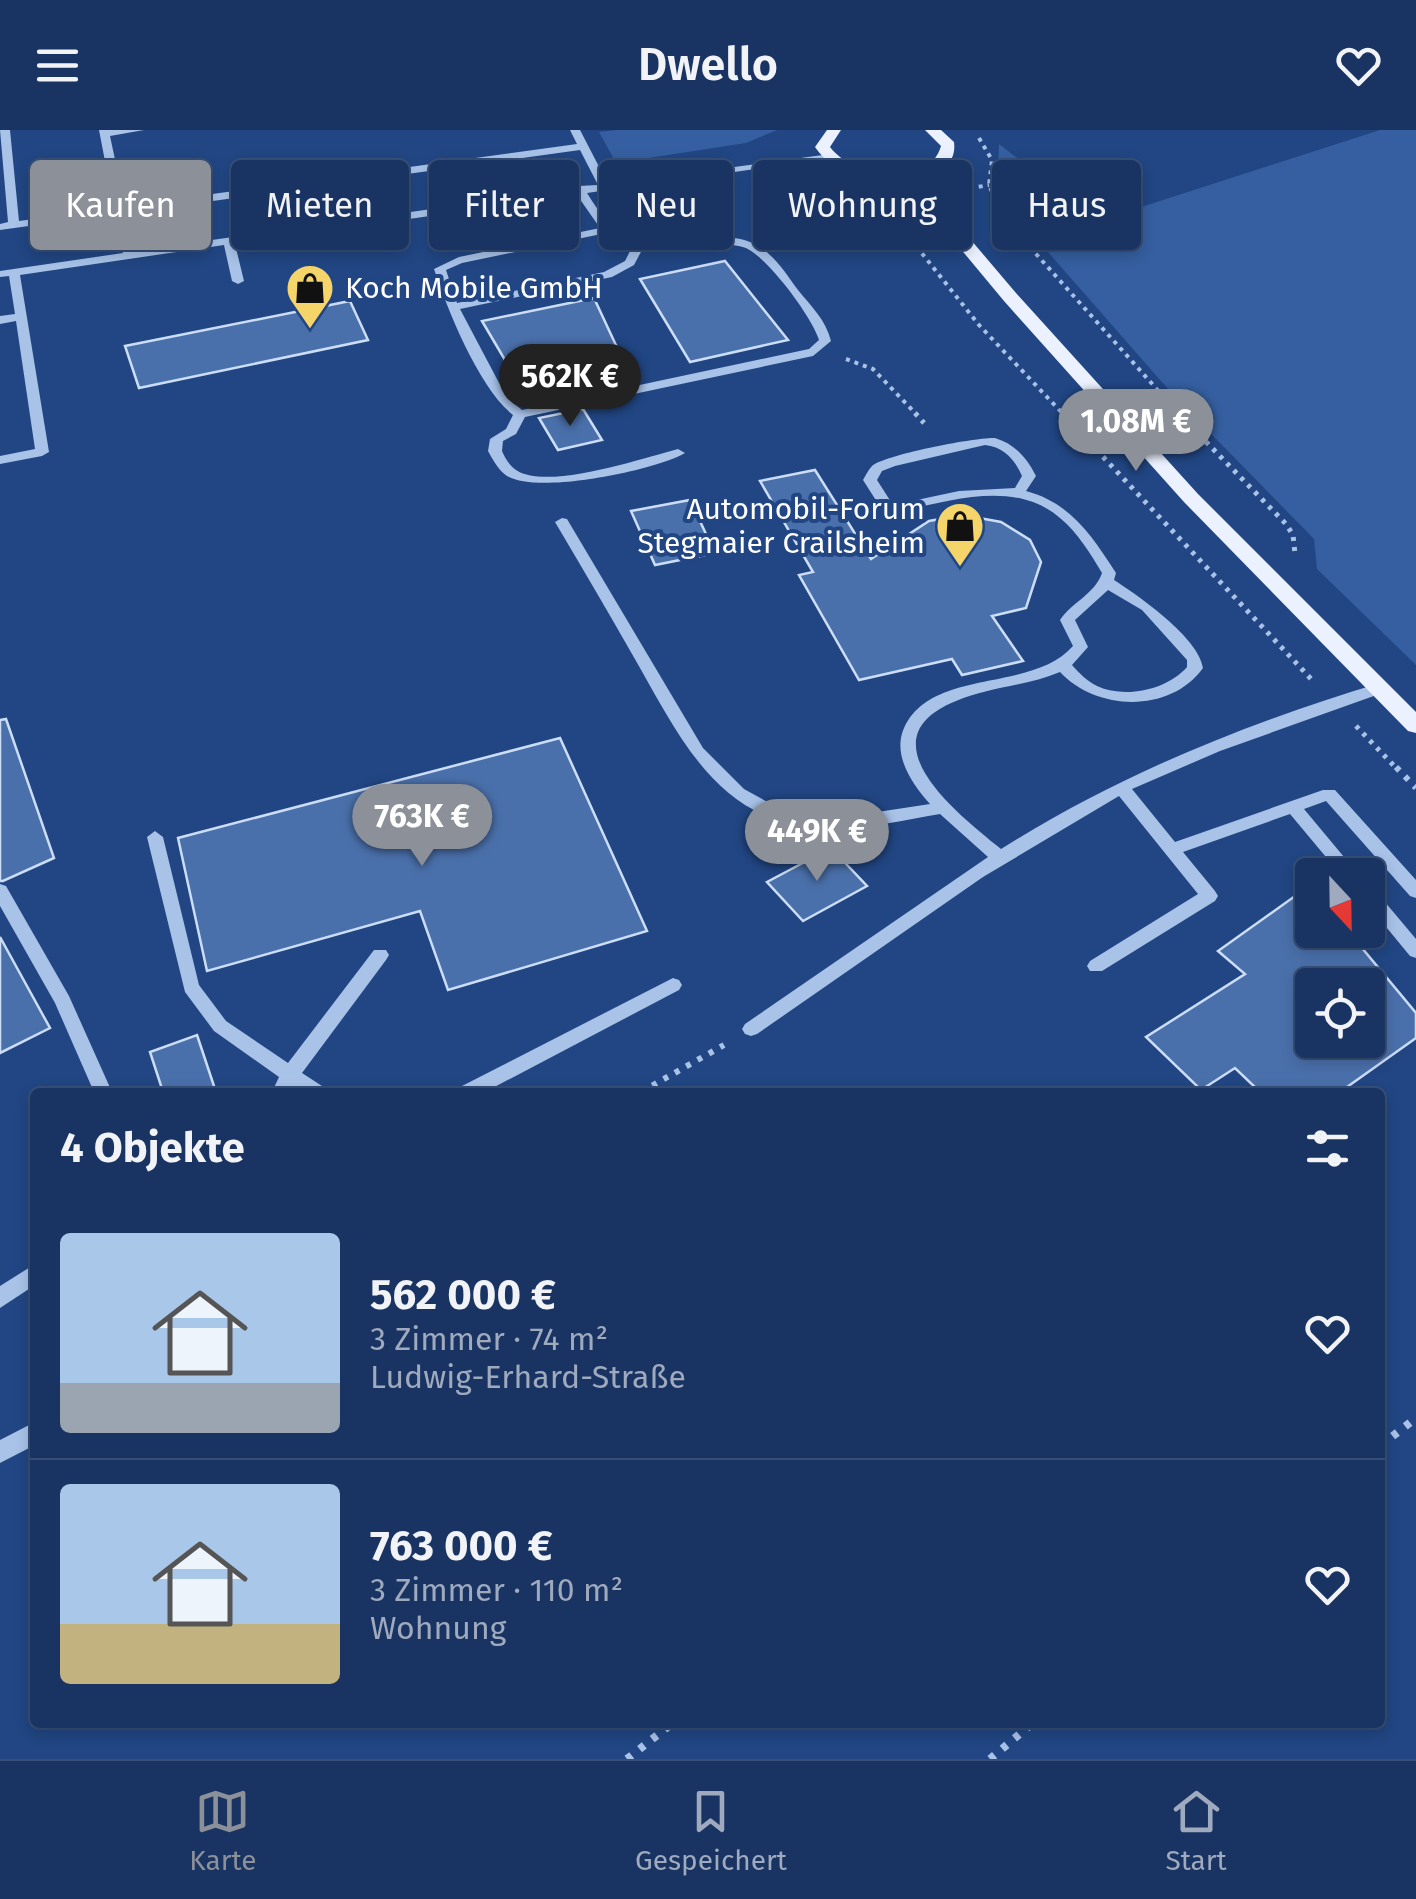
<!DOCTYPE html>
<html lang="de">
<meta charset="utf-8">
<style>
body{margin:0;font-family:"Fira Sans",sans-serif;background:#223c68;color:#f1f3f6;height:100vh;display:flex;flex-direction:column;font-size:38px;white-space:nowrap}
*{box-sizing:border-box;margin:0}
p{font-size:32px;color:#9faabe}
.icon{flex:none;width:55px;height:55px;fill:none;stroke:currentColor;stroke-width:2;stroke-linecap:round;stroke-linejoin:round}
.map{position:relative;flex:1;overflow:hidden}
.side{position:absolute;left:30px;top:958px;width:1355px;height:640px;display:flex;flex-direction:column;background:#193462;border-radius:10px;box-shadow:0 5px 15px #0003,0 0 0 2px #374f77}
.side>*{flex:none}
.top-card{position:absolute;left:30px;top:30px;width:1358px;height:90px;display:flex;gap:20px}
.needle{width:65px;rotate:158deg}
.tools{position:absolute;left:1295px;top:728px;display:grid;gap:20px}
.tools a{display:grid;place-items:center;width:90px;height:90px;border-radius:10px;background:#193462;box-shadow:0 5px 15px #0003,0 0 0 2px #374f77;font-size:50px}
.price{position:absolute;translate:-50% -85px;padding:0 22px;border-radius:35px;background:#8c9099;color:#fff;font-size:32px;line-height:65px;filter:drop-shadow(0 2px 5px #0008)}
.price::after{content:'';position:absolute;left:50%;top:60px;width:30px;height:22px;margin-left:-15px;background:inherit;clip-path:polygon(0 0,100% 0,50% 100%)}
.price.current{background:#222;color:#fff}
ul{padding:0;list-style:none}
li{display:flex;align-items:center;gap:30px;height:250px;padding:0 30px}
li+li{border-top:2px solid #374f77}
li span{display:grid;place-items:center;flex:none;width:280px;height:200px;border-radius:10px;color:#555}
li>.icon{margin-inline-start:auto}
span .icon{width:120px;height:120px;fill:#fffc;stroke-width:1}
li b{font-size:42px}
h2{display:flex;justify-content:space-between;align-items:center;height:120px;padding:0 30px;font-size:42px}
.tag{padding:0 35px;border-radius:10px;background:#193462;box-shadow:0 5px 15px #0003,0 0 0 2px #374f77;font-size:35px;line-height:90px}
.tag.current{background:#8c9099;color:#fff}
header{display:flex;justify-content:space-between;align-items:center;height:130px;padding:0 30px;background:#193462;font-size:45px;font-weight:600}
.dock{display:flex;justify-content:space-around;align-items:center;height:140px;border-top:2px solid #374f77;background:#193462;font-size:28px;color:#9faabe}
.dock a{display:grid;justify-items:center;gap:5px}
.dock .current{color:#8c9099}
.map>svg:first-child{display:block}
.green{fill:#355fa0}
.building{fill:#4a70ab;stroke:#ccddf6;stroke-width:2.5;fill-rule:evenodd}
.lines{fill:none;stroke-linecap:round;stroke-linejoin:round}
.path-far3{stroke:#a8c2e8;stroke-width:4;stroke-dasharray:4 5;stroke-linecap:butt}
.path-far2{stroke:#a8c2e8;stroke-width:5;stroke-dasharray:4 6;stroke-linecap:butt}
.path-far1{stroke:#a8c2e8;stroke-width:6;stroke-dasharray:5 8;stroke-linecap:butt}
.path{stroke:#a8c2e8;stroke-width:8;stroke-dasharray:6 10;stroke-linecap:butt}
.minor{fill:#a8c2e8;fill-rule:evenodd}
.major{fill:#ebf1fe;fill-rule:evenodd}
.labels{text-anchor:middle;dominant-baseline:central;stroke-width:8;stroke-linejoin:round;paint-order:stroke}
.far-poi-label{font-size:30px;fill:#fff;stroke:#214683;text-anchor:start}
</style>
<header><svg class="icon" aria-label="menu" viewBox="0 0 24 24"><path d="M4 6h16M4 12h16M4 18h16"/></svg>Dwello<svg class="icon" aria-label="heart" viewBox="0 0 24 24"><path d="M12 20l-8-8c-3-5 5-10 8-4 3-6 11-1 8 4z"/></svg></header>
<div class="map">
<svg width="1416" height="1629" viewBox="0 0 1416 1629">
<rect width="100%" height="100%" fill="#214683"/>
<g class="green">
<polygon points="616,0 777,0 746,13 616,33 599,2"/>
<polygon points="1380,0 1416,0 1416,535 1317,439 1314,409 1175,267 1012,81 998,40 999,14 1098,91"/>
</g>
<g class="building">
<polygon points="725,131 788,210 690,232 640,149"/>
<polygon points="594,168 628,241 568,254 574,265 531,274 482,191"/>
<polygon points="350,171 368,210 139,258 125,216"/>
<polygon points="583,279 602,310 558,320 539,288"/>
<polygon points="815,340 871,429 929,391 963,385 1001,392 1030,410 1041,432 1026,478 992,486 1023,531 962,545 952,529 859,550 799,445 813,442 760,351"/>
<polygon points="690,370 715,423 655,435 631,381"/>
<polygon points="6,589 54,728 3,751 0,751 0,590"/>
<polygon points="560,608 647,801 448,860 420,781 207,841 178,708"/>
<polygon points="831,718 867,756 803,791 767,752"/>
<path d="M1312 754V800H1347L1416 883V908L1340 962H1260L1235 938 1201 960 1146 907 1245 844 1218 821ZM1312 855H1368V910H1312Z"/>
<polygon points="0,807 50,898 0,923"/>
<polygon points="197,905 216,962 163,962 150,922"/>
</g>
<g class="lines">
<g class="path-far3">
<polyline points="979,8 992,30 989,55 1003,87 1180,285"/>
<polyline points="961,60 989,55"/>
<polyline points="880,77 893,87 979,195 1064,285"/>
<polyline points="846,229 873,239 917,285"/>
</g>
<g class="path-far2">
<polyline points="915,283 924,293"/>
<polyline points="1062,283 1313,551"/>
<polyline points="1178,283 1286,394 1293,405 1295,424"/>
<polyline points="1356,596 1398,640"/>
</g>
<g class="path-far1">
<polyline points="1396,637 1416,658"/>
<polyline points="641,962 724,915"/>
</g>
<g class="path">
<polyline points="1380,1316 1416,1288"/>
<polyline points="627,1629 674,1592"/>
<polyline points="990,1629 1034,1592"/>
</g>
<g class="minor">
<path d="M0 0H10L19 91 114 78 99 0H144L110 6 125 76 577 14 570 0H580L608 54 830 24V28L826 29 587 63C619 116 646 118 704 110 722 107 740 106 756 115 775 125 786 144 798 160 811 176 826 190 831 211L813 226 525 287 516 304 503 311 502 321C505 328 509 335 516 340 547 361 643 328 678 319L685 323C656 340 538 365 507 346 499 341 493 330 488 321L490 309 506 299 513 285C479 258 448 181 434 139L459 127 600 98 577 65 235 114 244 151 238 154 232 151 224 115 20 145 49 322 42 326 0 334V326L35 319 16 191 0 194V186L15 184 9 146 0 147V141L123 123 115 84 0 100V94L8 92ZM580 20 598 55 579 56 574 59 134 121 126 83ZM606 103 632 117 625 131 604 142 457 173 446 140 462 133ZM722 114C730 115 738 115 746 118 768 128 812 187 819 210L809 219 522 280 507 268 460 179 612 147 634 135 642 120 662 121Z"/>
<path d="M995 308C1015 314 1027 328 1036 346L1026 361C1071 373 1092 406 1116 443L1114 450C1139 466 1199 508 1203 538 1170 584 1096 581 1060 542 1027 556 989 557 956 571 861 609 959 685 1001 719 1118 645 1247 593 1380 553L1385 554 1388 558 1385 562 1220 621 1132 659 1175 712 1323 660H1335L1416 750V768L1410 766 1326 671 1304 679 1359 745H1341L1290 684 1183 722 1215 761 1218 766 1215 771 1102 841H1090L1087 836 1090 831 1198 764 1119 666 983 747 757 904 751 906 745 904 742 899 745 894 988 727 940 684C893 692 843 705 795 695 708 677 673 594 632 524 607 480 581 436 555 392L562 388 567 389 703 618 744 659 780 679 822 686 871 683 930 674C912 654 892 625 904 598 932 537 1032 563 1073 516L1060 490C1072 472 1095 464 1102 443 1090 423 1078 403 1060 388 1013 347 943 373 889 384L884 383 863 350C866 345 868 340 872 336 884 325 976 307 995 308ZM985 315C1004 317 1015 330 1022 346L1015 358 959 361 893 375 877 350 882 341 895 336ZM1108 460 1142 480 1187 530V537C1167 560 1125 569 1097 556 1087 551 1079 543 1072 535L1088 517 1075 490Z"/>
<polygon points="155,701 163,707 199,855 226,891 288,933 374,820 386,820 389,825 386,830 302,943 322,956 324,962 301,962 293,957 290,962 272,962 279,947 214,901 185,862 147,707"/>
<polygon points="0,754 6,756 69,866 112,962 94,962 55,873 0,776"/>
<polygon points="1368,757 1374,759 1416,809 1416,828 1410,826 1368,775"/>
<polygon points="673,848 679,850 682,855 679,860 485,962 460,962 462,956"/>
<polygon points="35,1134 35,1155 0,1178 0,1156"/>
<polygon points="35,1292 35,1315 0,1333 0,1310"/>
</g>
<path class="major" d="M827 0H841L830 17C852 47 928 61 941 16L925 0H941L954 12C957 34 939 43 920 50L1016 163 1198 364 1416 582V603L1408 601 1184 372 1004 171 905 52C869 55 836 47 815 17Z"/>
</g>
<defs>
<g id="shop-pin" transform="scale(2.5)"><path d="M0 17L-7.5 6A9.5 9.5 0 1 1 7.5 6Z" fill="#f5d46a" stroke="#214683"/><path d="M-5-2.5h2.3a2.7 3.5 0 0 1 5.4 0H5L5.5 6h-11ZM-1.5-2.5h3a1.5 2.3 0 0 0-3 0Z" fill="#111"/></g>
</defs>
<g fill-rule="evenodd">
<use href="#shop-pin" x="310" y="158"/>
<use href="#shop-pin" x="960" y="396"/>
</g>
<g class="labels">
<g class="far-poi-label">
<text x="345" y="158">Koch Mobile GmbH</text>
<text x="925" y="379" text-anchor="end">Automobil-Forum<tspan x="925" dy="34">Stegmaier Crailsheim</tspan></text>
</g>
</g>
</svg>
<div class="tools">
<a><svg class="needle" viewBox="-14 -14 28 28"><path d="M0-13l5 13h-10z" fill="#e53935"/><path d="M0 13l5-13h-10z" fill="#9faabe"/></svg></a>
<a><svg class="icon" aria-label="locate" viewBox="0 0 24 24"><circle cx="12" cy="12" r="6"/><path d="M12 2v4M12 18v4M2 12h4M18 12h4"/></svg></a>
</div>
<b class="price current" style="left:570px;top:299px">562K €</b>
<b class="price" style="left:1136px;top:344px">1.08M €</b>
<b class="price" style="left:422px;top:739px">763K €</b>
<b class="price" style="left:817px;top:754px">449K €</b>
<div class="top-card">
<a class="tag current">Kaufen</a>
<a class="tag">Mieten</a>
<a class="tag">Filter</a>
<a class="tag">Neu</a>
<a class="tag">Wohnung</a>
<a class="tag">Haus</a>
</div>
<section class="side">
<h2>4 Objekte<svg class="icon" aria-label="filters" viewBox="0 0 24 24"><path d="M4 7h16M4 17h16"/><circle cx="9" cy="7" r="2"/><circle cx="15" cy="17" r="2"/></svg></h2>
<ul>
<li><span style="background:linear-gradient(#a9c7e8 75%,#9aa5b1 0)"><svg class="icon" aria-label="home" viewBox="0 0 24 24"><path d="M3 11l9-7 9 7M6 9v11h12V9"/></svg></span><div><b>562 000 €</b><p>3 Zimmer · 74 m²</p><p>Ludwig-Erhard-Straße</p></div><svg class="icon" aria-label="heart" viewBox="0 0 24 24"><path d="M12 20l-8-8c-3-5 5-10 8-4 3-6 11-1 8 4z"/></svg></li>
<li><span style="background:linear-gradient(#a9c7e8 70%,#c2b280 0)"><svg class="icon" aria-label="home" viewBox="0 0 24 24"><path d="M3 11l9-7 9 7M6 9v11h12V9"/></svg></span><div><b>763 000 €</b><p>3 Zimmer · 110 m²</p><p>Wohnung</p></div><svg class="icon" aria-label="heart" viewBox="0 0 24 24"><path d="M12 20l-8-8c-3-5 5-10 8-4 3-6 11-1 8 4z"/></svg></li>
</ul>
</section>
</div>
<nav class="dock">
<a class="current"><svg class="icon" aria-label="map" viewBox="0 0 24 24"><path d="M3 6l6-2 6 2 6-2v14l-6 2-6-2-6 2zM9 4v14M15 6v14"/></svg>Karte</a>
<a><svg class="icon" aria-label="saved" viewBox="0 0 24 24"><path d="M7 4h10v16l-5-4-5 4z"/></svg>Gespeichert</a>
<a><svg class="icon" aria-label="home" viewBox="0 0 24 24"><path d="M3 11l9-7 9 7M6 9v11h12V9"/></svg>Start</a>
</nav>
